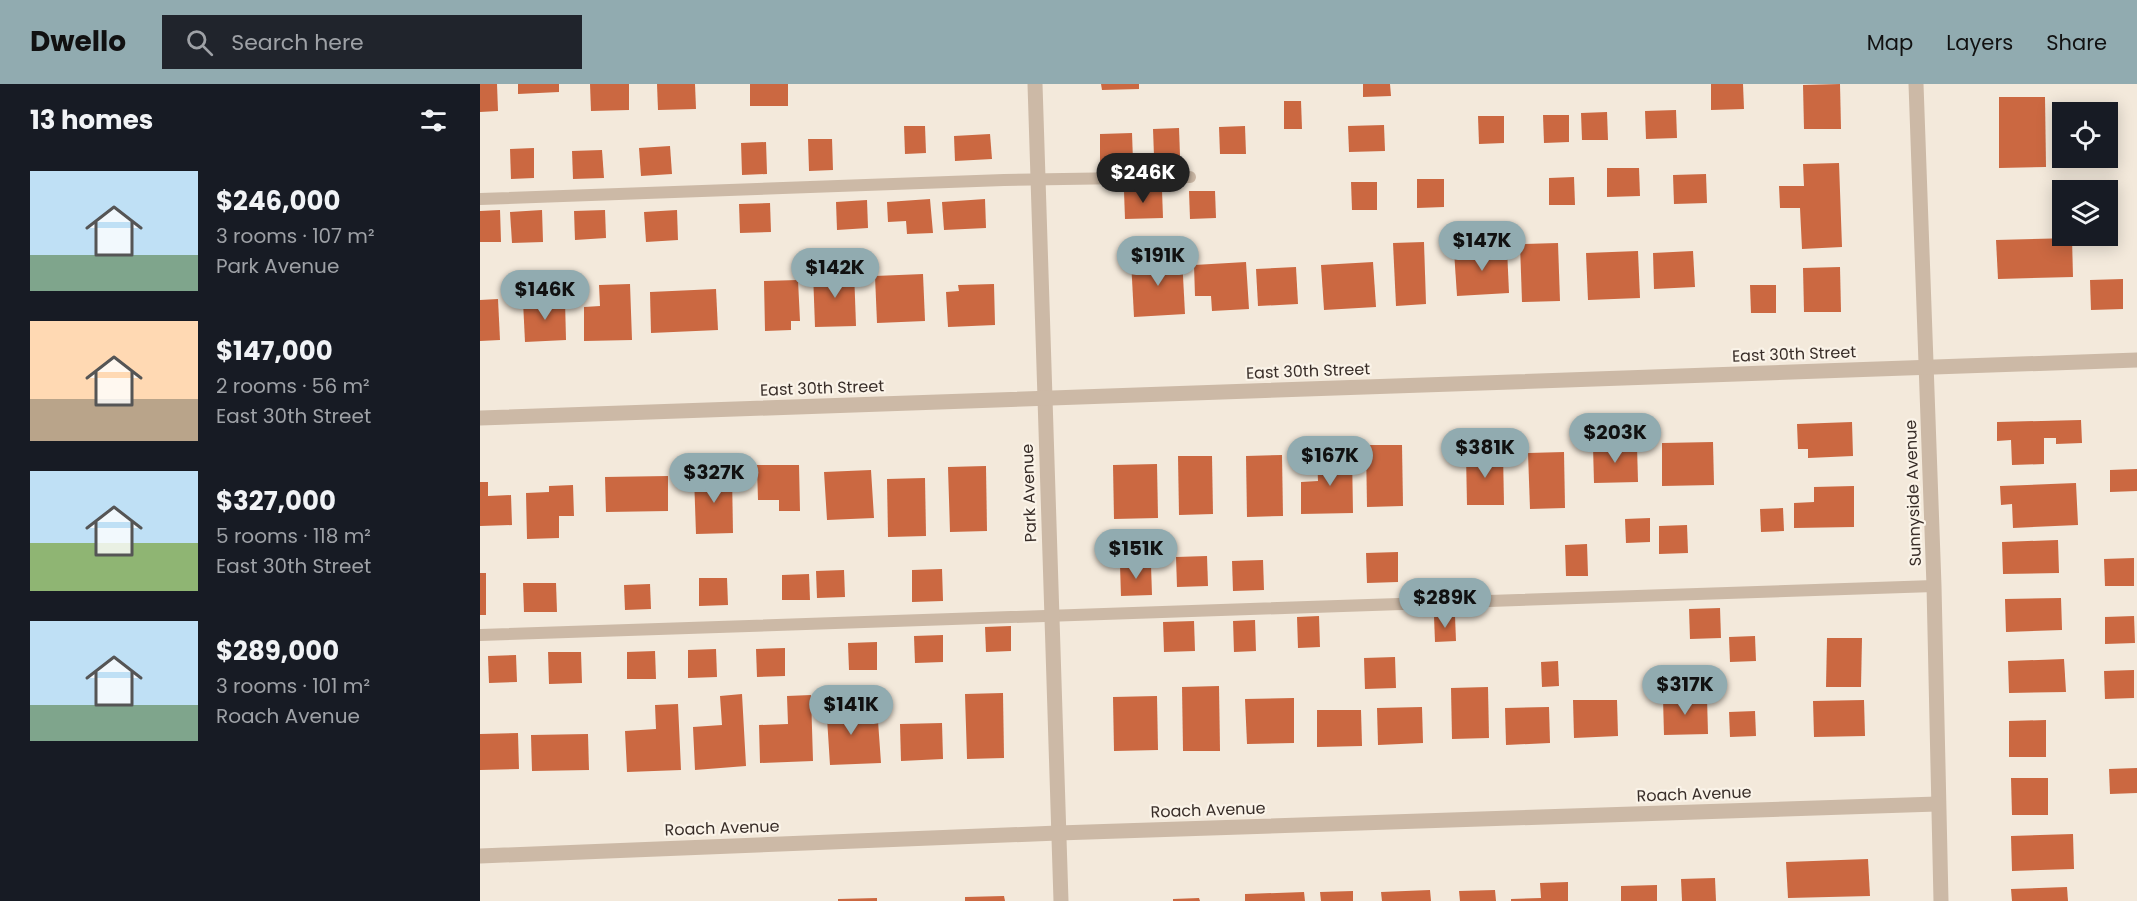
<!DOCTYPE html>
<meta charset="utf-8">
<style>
body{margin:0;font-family:Poppins,sans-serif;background:#20242c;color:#f1f3f6;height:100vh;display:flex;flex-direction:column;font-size:22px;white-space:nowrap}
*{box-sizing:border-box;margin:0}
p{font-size:20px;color:#9ea1a6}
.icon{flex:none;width:33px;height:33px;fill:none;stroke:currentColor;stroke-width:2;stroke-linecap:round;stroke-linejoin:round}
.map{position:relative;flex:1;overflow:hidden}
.panel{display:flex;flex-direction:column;background:#171b24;width:480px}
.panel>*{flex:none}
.tools{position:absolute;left:1572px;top:18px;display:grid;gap:12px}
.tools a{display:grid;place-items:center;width:66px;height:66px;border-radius:0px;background:#171b24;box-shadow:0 3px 15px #0003;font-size:30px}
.price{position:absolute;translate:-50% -51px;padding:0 14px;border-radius:21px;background:#91abb0;color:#111;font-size:20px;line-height:39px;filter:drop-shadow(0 2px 3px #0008)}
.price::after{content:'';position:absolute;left:50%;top:36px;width:18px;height:14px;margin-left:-9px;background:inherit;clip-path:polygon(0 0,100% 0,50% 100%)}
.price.current{background:#222;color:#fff}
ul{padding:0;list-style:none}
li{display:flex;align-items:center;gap:18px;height:150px;padding:0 30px}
li span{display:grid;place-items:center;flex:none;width:168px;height:120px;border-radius:0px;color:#555}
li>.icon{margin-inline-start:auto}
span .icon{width:72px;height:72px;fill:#fffc;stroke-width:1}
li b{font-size:26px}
h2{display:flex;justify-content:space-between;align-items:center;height:72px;padding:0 30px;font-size:26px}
header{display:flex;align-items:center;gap:36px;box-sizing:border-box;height:84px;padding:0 30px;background:#91abb0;color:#111}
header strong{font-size:28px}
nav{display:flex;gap:33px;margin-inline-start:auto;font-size:21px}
.search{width:420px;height:54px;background:#20242c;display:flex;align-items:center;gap:15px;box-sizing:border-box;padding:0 21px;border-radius:0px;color:#9ea1a6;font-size:22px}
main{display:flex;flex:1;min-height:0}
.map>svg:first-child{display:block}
.building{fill:#cb6841}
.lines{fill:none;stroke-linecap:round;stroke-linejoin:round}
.service{stroke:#ccb9a6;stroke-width:12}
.minor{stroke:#ccb9a6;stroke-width:15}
.labels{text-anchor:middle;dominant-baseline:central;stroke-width:4.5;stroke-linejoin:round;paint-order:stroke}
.street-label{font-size:16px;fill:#382d28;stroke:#faf3e8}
</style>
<header>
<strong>Dwello</strong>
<div class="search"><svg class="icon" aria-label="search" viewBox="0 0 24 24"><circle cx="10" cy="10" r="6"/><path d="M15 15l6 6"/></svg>Search here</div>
<nav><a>Map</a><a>Layers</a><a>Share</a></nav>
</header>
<main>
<section class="panel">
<h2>13 homes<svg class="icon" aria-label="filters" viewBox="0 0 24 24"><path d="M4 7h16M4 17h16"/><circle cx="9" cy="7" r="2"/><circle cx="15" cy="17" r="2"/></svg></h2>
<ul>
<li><span style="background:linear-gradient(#bfe0f5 70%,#7fa58c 0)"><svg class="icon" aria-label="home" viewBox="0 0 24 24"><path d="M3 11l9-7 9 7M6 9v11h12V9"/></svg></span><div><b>$246,000</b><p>3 rooms · 107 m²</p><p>Park Avenue</p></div></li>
<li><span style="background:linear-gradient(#ffd9b3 65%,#b9a48a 0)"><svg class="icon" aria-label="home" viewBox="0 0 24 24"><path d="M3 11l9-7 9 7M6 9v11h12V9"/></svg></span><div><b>$147,000</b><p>2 rooms · 56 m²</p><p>East 30th Street</p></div></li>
<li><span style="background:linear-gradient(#bfe0f5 60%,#8fb573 0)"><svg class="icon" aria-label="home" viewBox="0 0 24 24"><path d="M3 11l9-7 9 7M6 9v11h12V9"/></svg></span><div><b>$327,000</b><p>5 rooms · 118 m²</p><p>East 30th Street</p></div></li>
<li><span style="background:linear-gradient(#bfe0f5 70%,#7fa58c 0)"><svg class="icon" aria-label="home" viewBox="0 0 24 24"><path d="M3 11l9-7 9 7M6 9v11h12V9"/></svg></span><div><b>$289,000</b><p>3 rooms · 101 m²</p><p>Roach Avenue</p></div></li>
</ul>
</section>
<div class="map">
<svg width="1657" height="817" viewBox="0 0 1657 817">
<rect width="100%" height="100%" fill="#f3e9db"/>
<g class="building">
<polygon points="0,0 17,0 18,27 0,28"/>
<polygon points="38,0 79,0 79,8 38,10"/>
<polygon points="110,0 149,0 149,26 111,27"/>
<polygon points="177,0 215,0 216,25 178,26"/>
<rect x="270" y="0" width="38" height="22"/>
<polygon points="621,0 659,0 659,5 622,6"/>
<polygon points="883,0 910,0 911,12 883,13"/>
<polygon points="1231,0 1263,0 1264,25 1231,26"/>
<polygon points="1360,0 1361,45 1324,45 1323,1"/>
<polygon points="1519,13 1565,13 1566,83 1519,84"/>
<polygon points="804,17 821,17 822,45 804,45"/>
<polygon points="1196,26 1197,54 1166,55 1165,27"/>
<polygon points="1127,28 1128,56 1102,56 1101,29"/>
<polygon points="1063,31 1089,31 1089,58 1064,59"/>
<polygon points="998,32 1024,32 1024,59 999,60"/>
<polygon points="904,41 905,67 869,68 868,42"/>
<polygon points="424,42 445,42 446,69 425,70"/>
<polygon points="765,42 766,70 740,70 739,43"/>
<polygon points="699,44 700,72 674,72 673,45"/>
<polygon points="652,49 653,77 620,77 620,50"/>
<polygon points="510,50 512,75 475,77 474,52"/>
<polygon points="328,55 352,55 353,86 329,87"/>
<polygon points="286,58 287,90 262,91 261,59"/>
<polygon points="190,62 192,90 161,92 159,64"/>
<polygon points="54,64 54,94 31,95 30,65"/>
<polygon points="122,66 124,94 93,95 92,67"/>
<polygon points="1359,79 1362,163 1322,165 1320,124 1300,124 1299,102 1324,102 1323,80"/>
<polygon points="1127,84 1159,84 1160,112 1127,113"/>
<polygon points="1226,90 1227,119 1194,120 1193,91"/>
<polygon points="1094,93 1095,121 1069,121 1069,94"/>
<polygon points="937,95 964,95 964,123 937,124"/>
<polygon points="871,98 897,98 897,126 872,126"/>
<polygon points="682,106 683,134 645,135 644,107"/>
<polygon points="709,107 735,107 736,134 710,135"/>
<polygon points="450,115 453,149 427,150 426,137 408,138 407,118"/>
<polygon points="505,115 506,144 464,146 462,118"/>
<polygon points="387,116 388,144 357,146 356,118"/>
<polygon points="290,119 291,148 260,149 259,120"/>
<polygon points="20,126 21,158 0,158 0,127"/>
<polygon points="62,126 63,158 32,159 30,128"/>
<polygon points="125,126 126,154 95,156 94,127"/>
<polygon points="197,126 198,156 166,158 164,128"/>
<polygon points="1592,154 1593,193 1518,195 1516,156"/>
<polygon points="944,158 946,220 916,222 913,159"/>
<polygon points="1078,159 1080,217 1042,218 1040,160"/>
<polygon points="1027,164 1029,209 977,212 974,167"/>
<polygon points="1158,167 1160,214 1108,216 1106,169"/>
<polygon points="1213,167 1215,203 1174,205 1173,169"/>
<polygon points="702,173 705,230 654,233 651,176"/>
<polygon points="766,178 769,225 732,227 731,212 715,212 714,181"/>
<polygon points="893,178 896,223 844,226 841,181"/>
<polygon points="816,183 818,220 778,222 776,185"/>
<polygon points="1360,183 1361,228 1324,228 1323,184"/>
<polygon points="374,186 376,242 335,243 333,188"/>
<polygon points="443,190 445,237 397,239 395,192"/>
<polygon points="1643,195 1643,225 1611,226 1610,196"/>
<polygon points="318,196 320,237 311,237 311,246 285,247 284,197"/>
<polygon points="150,200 152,256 104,257 104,223 120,222 119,201"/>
<polygon points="514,200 515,241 468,243 466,208 479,207 478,201"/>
<polygon points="1270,201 1296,201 1296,229 1271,229"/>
<polygon points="236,205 238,246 171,249 170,208"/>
<polygon points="18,215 20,256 0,257 0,216"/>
<polygon points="85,216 86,256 45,258 43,217"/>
<polygon points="1601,336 1602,359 1576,360 1576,354 1564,354 1564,380 1532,381 1531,356 1517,357 1517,338"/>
<polygon points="1372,338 1373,372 1328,374 1328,365 1318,365 1317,340"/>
<polygon points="1233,358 1234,401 1182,402 1182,359"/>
<polygon points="886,361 922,361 923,422 887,423"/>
<polygon points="1157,361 1158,398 1114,399 1113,362"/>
<polygon points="1084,368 1085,424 1050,425 1048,369"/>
<polygon points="1023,369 1024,421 987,421 986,370"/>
<polygon points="837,370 872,370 873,429 821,430 821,398 838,397"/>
<polygon points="802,371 803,432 767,433 766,372"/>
<polygon points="698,372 732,372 733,430 699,431"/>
<polygon points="677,380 678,434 634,435 633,381"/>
<polygon points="277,381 319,381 320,427 299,427 299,416 278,416"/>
<polygon points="506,382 507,447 470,448 468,383"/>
<polygon points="1657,385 1657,407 1630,408 1630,386"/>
<polygon points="391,386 394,434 347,436 344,388"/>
<polygon points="252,391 253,449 216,450 214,392"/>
<polygon points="188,392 188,427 126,428 125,393"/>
<polygon points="445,394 446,452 408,453 407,395"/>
<polygon points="0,398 8,398 8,412 31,411 32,441 0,442"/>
<polygon points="1596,399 1598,441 1533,444 1532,420 1521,421 1520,402"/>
<polygon points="93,401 94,432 79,432 79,454 47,455 46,409 69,408 69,402"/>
<polygon points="1374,402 1374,443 1314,444 1314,419 1334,418 1334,403"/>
<polygon points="1303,424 1304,447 1281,448 1280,425"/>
<polygon points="1170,434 1170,458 1146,459 1145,435"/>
<polygon points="1207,441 1208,469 1179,470 1179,442"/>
<polygon points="1578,456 1579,489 1523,490 1522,458"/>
<polygon points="1107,460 1108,492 1086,492 1085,461"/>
<polygon points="918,468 918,498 887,499 886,469"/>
<polygon points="727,472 728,502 697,503 696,473"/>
<polygon points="1654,474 1654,502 1625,502 1624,475"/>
<polygon points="783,476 784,506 753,507 752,477"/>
<polygon points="640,481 671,481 672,511 641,512"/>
<polygon points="462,485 463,517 432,518 432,486"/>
<polygon points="364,486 365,513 337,514 336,487"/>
<rect x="0" y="489" width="6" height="42"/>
<polygon points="329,490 330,516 302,516 302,491"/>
<polygon points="219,494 247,494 248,521 219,522"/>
<polygon points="43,499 76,499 77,528 44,528"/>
<polygon points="170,500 171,525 145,526 144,501"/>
<polygon points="1581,514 1582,546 1526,548 1525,515"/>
<polygon points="1240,524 1241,554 1210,555 1209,525"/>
<polygon points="839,532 840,563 818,564 817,533"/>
<polygon points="954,532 975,532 976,557 955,558"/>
<polygon points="1654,532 1655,559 1625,560 1625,533"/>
<polygon points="775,536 776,567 754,568 753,537"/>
<polygon points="714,537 715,567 684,568 683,538"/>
<polygon points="531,542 531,567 506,568 505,543"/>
<polygon points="463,551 463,578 435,579 434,552"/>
<polygon points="1275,552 1276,577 1250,578 1249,553"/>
<polygon points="1347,554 1382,554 1381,603 1346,603"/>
<polygon points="397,558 397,586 369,586 368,559"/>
<polygon points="305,564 305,592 277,593 276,565"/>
<polygon points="236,565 237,593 208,594 208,566"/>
<polygon points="175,567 176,595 147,595 147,568"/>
<polygon points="68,568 101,568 102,599 69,600"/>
<polygon points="36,571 37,598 9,599 8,572"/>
<polygon points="915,573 916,604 885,605 884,574"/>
<polygon points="1584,575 1586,608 1529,609 1528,577"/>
<polygon points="1078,577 1079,602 1062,603 1061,578"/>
<polygon points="1654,586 1654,614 1625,615 1624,587"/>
<polygon points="739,602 740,667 703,667 702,603"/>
<polygon points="1008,603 1009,654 972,655 971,604"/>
<polygon points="523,609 524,674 487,675 485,610"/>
<polygon points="262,610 266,682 215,686 213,643 242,641 240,612"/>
<polygon points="331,611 333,677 280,679 279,641 308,640 307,612"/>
<polygon points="677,612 678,666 634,667 633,613"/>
<polygon points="1227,613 1228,650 1184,651 1183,614"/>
<polygon points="814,614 814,659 767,660 765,615"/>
<polygon points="1093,616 1137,616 1138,652 1094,654"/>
<polygon points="1384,616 1385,652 1334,653 1333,617"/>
<polygon points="375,617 376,638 398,637 401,679 350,681 346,618"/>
<polygon points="198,620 201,686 147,688 145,647 176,645 175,621"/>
<polygon points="942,623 943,659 898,661 897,624"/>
<polygon points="1069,623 1070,659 1026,661 1025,624"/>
<polygon points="837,626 881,626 882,662 837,663"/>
<polygon points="1275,627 1276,652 1250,653 1249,628"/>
<polygon points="1566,636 1566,673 1529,673 1529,637"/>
<polygon points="462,639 463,675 421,677 420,640"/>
<polygon points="38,649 39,685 0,686 0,650"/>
<polygon points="108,650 109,686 52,687 51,651"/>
<polygon points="1657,684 1657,709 1630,710 1629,685"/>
<polygon points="1531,694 1568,694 1568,731 1532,731"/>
<polygon points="1593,750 1594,785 1532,787 1531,752"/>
<polygon points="1388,775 1390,812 1308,814 1306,778"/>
<polygon points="1235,794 1236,817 1202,817 1201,795"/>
<polygon points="1088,798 1088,817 1031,817 1031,815 1061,814 1060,799"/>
<polygon points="1177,801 1177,817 1141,817 1141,802"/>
<polygon points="1587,803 1588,817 1532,817 1531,805"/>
<polygon points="950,806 951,817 902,817 901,808"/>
<polygon points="1015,806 1016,817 980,817 979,807"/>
<polygon points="873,807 873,817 841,817 840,808"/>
<polygon points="824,808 825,817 765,817 765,810"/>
<polygon points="524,812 525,817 485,817 485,813"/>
<polygon points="397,814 397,817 358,817 358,815"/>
<polygon points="719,814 720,817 693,817 693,815"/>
</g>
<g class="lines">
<g class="service">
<polyline points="0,115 524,96 710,93"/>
<polyline points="0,551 1454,502"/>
</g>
<g class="minor">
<polyline points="555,0 581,817"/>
<polyline points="1436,0 1454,502 1461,817"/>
<polyline points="0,334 1657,276"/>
<polyline points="0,772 578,749 1457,720"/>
</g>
</g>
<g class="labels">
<g class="street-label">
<text transform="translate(1314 270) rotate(-2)">East 30th Street</text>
<text transform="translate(828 287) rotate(-2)">East 30th Street</text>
<text transform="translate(342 304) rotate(-2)">East 30th Street</text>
<text transform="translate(549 409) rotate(-92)">Park Avenue</text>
<text transform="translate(1433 409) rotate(-92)">Sunnyside Avenue</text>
<text transform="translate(1214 710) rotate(-2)">Roach Avenue</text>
<text transform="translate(728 726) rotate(-2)">Roach Avenue</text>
<text transform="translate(242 744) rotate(-2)">Roach Avenue</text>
</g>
</g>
</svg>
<div class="tools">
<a><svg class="icon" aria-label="locate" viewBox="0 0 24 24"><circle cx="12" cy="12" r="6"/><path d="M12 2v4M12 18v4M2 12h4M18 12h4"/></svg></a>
<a><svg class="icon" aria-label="layers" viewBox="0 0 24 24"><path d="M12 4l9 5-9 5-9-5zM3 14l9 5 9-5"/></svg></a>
</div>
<b class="price current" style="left:663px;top:120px">$246K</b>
<b class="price" style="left:1002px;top:188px">$147K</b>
<b class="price" style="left:678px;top:203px">$191K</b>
<b class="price" style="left:355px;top:215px">$142K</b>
<b class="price" style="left:65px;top:237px">$146K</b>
<b class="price" style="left:1135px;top:380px">$203K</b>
<b class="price" style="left:1005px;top:395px">$381K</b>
<b class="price" style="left:850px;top:403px">$167K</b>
<b class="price" style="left:234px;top:420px">$327K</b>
<b class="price" style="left:656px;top:496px">$151K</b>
<b class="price" style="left:965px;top:545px">$289K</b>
<b class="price" style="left:1205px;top:632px">$317K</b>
<b class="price" style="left:371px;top:652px">$141K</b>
</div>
</main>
